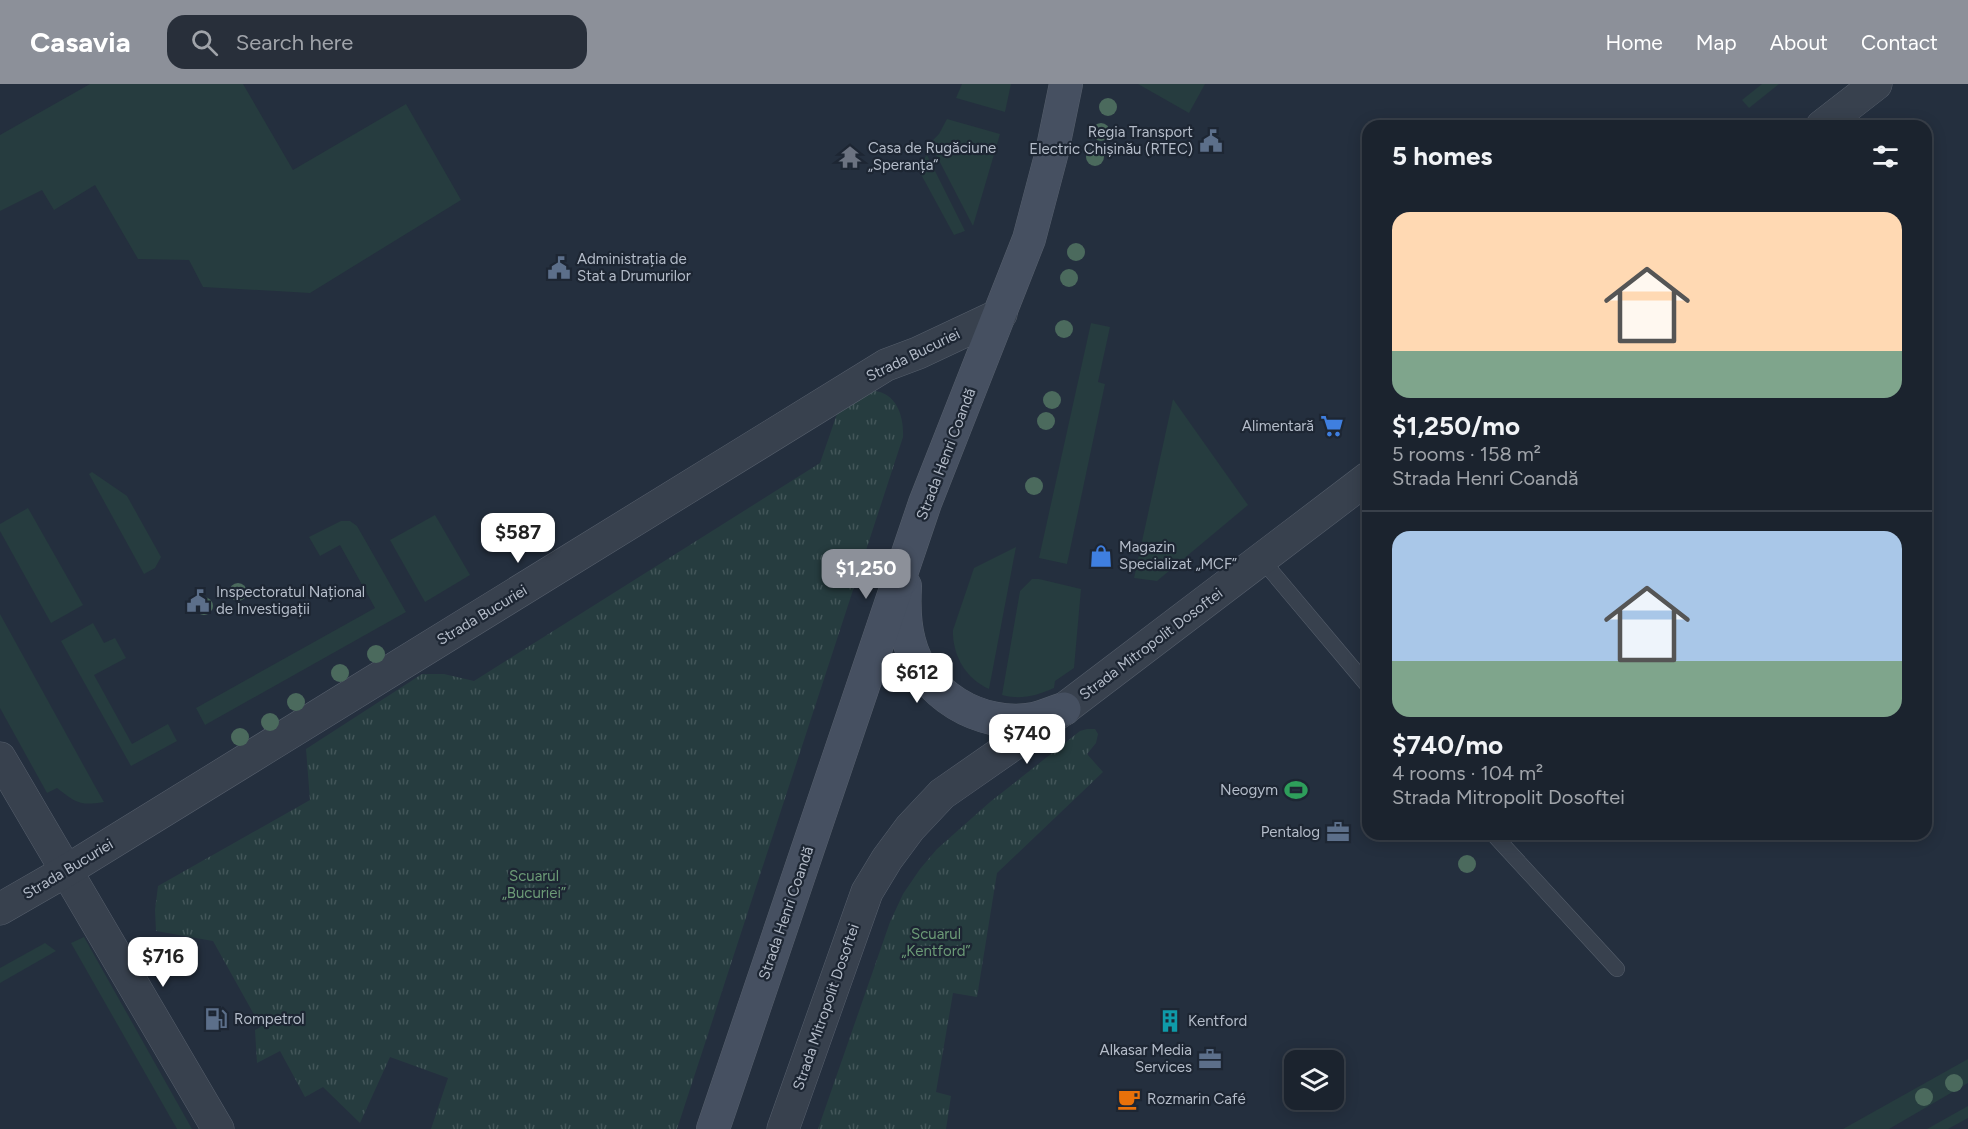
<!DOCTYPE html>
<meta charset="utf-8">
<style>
body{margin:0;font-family:Figtree,sans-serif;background:#282f3a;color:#f1f3f6;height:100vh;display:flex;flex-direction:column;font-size:22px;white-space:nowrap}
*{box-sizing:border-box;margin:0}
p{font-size:20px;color:#a0a4aa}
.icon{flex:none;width:33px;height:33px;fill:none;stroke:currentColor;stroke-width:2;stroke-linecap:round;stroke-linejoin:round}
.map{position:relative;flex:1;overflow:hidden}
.side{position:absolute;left:1362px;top:36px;width:570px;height:720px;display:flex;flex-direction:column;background:#1b232e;border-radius:18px;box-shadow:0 3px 15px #0003,0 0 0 2px #39404a}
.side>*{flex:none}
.fabs{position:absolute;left:1284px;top:966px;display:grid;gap:12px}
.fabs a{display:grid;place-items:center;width:60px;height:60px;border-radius:12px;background:#1b232e;box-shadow:0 3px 15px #0003,0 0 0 2px #39404a;font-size:30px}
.price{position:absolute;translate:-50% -51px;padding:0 14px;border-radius:12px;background:#fff;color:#222;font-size:20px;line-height:39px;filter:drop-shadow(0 2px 3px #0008)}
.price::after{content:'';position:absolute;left:50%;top:36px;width:18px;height:14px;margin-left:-9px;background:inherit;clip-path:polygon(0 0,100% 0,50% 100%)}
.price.current{background:#8c9099;color:#fff}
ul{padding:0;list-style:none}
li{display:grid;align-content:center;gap:12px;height:318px;padding:0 30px}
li+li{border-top:2px solid #39404a}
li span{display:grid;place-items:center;height:186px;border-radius:18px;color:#555}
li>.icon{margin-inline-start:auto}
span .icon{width:108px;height:108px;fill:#fffc;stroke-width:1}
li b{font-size:26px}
h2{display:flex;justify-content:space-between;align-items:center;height:72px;padding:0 30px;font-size:26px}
header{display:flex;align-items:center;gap:36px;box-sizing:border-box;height:84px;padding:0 30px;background:#8c9099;color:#fff}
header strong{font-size:28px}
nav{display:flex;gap:33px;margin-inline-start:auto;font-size:21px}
.search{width:420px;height:54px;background:#282f3a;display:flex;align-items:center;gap:15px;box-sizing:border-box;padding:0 21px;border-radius:18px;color:#a0a4aa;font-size:22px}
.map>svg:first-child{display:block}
.green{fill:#263c3f}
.park{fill:url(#park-tufts)}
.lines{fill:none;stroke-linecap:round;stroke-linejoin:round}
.lane-casing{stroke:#565f6c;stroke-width:16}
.street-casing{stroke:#565f6c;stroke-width:33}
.secondary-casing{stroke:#565f6c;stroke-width:34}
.lane{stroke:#38414e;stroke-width:15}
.street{stroke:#38414e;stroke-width:32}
.secondary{stroke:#465061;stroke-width:33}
.tree{fill:#4b6a5d}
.labels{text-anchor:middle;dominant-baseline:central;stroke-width:4.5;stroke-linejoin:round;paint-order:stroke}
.poi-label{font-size:15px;fill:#b4bcc9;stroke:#1d2633;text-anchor:start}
.street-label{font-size:15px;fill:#b4bcc9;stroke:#1d2633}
.park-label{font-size:15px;fill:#6b9a76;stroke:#1d2633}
</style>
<header>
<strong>Casavia</strong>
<div class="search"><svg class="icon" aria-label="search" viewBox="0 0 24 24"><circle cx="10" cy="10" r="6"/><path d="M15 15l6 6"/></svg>Search here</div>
<nav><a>Home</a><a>Map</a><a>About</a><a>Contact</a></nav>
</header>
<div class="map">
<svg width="1968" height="1045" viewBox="0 0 1968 1045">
<defs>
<pattern id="park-tufts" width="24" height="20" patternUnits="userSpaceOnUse" patternTransform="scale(1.5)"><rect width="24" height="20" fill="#263c3f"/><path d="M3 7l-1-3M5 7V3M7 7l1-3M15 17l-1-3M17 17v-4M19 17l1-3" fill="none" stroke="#435659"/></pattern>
</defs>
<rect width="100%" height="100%" fill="#242f3e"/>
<g class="green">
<polygon points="90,0 243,0 293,86 406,20 461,116 310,209 203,203 189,176 138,175 95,101 54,126 42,106 0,127 0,51"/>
<polygon points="962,0 1011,0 1005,28 956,14"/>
<polygon points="1138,0 1205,0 1189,29"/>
<polygon points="1762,0 1779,0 1749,24 1742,16"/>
<polygon points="947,35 1000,50 973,142 930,59 939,50"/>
<polygon points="927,71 965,147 954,151 917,83"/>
<polygon points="1091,239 1110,243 1098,298 1105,300 1067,480 1039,474"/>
<polygon points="1173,315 1248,421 1157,497 1134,494"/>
<polygon points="92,388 127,412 161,473 155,484 144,490 89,390"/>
<polygon points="28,424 83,521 51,539 0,447 0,440"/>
<polygon points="435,431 470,491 425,518 390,456"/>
<polygon points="341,437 350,437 357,442 406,528 205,641 196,624 375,524 340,461 320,472 309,453"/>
<path d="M1016 463 989 605C966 595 952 571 953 546L974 484Z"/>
<path d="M1032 495H1039L1081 505 1074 584 1055 597 1054 604C1036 612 1021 616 1002 611L1020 507Z"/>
<path d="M0 530 96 704 104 718C80 722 76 719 57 704L47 709 0 624Z"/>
<polygon points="93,539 104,559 115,554 126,574 94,591 132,660 168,640 177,657 131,682 61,557"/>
<polygon points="84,853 192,1045 177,1045 71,859"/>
<polygon points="45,859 56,867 0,899 0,884"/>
<polygon points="1968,975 1968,999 1889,1045 1843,1045"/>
<polygon points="1968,1022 1968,1034 1948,1045 1927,1045"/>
</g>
<g class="park">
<path d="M874 307C897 309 904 333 903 353L677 1045H431L448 994 390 973 360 1039 323 1003 305 1013 280 967 257 979 255 946 261 943 213 857 156 847 155 826 158 802 310 716 306 665 422 590H444L474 597 820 379 837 330 868 309Z"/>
<polygon points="1087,645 1095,645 1098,650 1096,659 1087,670 1103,688 997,789 977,913 953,909 936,1008 951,1012 946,1045 818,1045 890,838 903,810 920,785 937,765 990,718 1080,647"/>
</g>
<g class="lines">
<g class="lane-casing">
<g id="lane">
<polyline points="1262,476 1368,602"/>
<polyline points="1493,750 1617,885"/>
</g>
</g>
<g class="street-casing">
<g id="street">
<polyline points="1822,42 1876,0"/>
<polyline points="0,674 218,1045"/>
<polyline points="0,825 66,787 886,281 918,269 1001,230"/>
<polyline points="783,1045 867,808 887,775 910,744 942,710 1064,625 1368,394"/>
</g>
</g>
<g class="secondary-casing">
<g id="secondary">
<path d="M905 502C904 520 904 539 909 557 922 610 981 645 1034 635 1044 633 1054 628 1064 625"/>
<polyline points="713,1045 925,419 1029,155 1052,68 1066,0"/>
</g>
</g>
<use href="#lane" class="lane"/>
<use href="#street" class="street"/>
<use href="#secondary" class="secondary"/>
</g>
<g class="tree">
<circle cx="1108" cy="23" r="9"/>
<circle cx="1101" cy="48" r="9"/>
<circle cx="1095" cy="73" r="9"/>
<circle cx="1076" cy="168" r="9"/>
<circle cx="1069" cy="194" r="9"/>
<circle cx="1064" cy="245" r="9"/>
<circle cx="1052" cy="316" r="9"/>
<circle cx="1046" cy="337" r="9"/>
<circle cx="1034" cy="402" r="9"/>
<circle cx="238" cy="508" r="9"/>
<circle cx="204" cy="522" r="9"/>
<circle cx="376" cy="570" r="9"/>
<circle cx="340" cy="589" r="9"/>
<circle cx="296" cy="618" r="9"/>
<circle cx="270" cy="638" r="9"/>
<circle cx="240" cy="653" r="9"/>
<circle cx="1467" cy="780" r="9"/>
<circle cx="1954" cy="999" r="9"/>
<circle cx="1924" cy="1013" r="9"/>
</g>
<defs>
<g id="civic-bare" transform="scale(1.8)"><path d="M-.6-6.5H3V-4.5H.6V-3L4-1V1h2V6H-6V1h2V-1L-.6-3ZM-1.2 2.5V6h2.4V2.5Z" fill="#5c6f8a" stroke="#1d2633" stroke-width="2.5" paint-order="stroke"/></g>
<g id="temple-bare" transform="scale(1.8)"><path d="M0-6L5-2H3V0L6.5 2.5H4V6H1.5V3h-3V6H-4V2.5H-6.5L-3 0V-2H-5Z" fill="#6b7280" stroke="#1d2633" stroke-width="2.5" paint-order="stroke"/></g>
<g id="supermarket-bare" transform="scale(1.8)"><path d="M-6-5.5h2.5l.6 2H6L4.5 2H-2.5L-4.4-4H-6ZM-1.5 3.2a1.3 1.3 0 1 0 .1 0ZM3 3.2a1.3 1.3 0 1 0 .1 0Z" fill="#3f7fe0" stroke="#1d2633" stroke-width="2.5" paint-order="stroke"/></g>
<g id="shop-bare" transform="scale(1.8)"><path d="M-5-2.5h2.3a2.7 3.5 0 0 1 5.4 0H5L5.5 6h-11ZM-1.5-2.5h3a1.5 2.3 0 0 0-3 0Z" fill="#3f7fe0" stroke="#1d2633" stroke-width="2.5" paint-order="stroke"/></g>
<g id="stadium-bare" transform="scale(1.8)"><path d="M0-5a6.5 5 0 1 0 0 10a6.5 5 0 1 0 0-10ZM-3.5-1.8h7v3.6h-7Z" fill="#2e9e5b" stroke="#1d2633" stroke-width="2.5" paint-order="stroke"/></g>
<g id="office-bare" transform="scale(1.8)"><path d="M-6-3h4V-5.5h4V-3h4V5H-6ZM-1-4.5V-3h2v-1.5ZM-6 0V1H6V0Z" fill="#5c6f8a" stroke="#1d2633" stroke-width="2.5" paint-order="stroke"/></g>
<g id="fuel-bare" transform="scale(1.8)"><path d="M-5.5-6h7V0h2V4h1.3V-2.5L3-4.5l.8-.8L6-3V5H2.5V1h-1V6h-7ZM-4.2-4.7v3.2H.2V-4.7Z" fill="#5c6f8a" stroke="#1d2633" stroke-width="2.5" paint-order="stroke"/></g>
<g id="building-bare" transform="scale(1.8)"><path d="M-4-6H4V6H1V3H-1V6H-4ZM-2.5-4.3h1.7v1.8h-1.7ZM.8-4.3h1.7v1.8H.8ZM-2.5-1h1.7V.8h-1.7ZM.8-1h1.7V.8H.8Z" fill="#0f9aa8" stroke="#1d2633" stroke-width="2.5" paint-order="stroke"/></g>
<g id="cafe-bare" transform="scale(1.8)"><path d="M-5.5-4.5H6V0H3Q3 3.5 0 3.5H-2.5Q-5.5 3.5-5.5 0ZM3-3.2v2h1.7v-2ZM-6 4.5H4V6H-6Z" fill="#e8710a" stroke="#1d2633" stroke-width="2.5" paint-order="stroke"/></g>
</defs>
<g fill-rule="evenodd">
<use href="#civic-bare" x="1211" y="57"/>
<use href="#temple-bare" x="850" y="73"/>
<use href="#civic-bare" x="559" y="184"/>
<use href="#supermarket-bare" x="1332" y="342"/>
<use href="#shop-bare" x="1101" y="472"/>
<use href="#civic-bare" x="198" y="517"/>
<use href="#stadium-bare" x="1296" y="706"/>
<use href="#office-bare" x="1338" y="748"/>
<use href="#fuel-bare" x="216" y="935"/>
<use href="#building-bare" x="1170" y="937"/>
<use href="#office-bare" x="1210" y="975"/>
<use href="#cafe-bare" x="1129" y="1015"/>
</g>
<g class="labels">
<g class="poi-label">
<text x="1193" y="48" text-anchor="end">Regia Transport<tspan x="1193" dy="17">Electric Chișinău (RTEC)</tspan></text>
<text x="868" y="64">Casa de Rugăciune<tspan x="868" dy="17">„Speranța“</tspan></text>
<text x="577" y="175">Administrația de<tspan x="577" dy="17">Stat a Drumurilor</tspan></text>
<text x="1314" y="342" text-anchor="end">Alimentară</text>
<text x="1119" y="463">Magazin<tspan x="1119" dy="17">Specializat „MCF”</tspan></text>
<text x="216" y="508">Inspectoratul Național<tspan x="216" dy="17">de Investigații</tspan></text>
<text x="1278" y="706" text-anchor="end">Neogym</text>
<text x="1320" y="748" text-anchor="end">Pentalog</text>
<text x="234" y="935">Rompetrol</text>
<text x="1188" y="937">Kentford</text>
<text x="1192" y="966" text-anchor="end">Alkasar Media<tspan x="1192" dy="17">Services</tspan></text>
<text x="1147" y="1015">Rozmarin Café</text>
</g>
<g class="street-label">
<text transform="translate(913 271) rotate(-26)">Strada Bucuriei</text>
<text transform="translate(946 370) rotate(-69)">Strada Henri Coandă</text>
<text transform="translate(482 531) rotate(-31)">Strada Bucuriei</text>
<text transform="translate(1151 560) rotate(-37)">Strada Mitropolit Dosoftei</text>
<text transform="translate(68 785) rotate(-31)">Strada Bucuriei</text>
<text transform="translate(786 829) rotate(-71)">Strada Henri Coandă</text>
<text transform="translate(826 923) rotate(-71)">Strada Mitropolit Dosoftei</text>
</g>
<g class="park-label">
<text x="534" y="792">Scuarul<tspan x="534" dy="17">„Bucuriei”</tspan></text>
<text x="936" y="850">Scuarul<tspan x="936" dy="17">„Kentford”</tspan></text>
</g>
</g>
</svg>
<div class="fabs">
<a><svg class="icon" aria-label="layers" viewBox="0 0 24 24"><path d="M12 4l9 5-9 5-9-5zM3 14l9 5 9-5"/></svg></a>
</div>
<b class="price" style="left:518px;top:480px">$587</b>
<b class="price current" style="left:866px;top:516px">$1,250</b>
<b class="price" style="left:917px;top:620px">$612</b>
<b class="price" style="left:1027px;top:681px">$740</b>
<b class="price" style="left:163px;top:904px">$716</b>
<section class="side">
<h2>5 homes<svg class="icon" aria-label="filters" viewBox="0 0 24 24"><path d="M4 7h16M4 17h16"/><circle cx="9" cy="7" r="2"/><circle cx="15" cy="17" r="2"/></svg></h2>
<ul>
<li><span style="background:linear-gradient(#ffd9b3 75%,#7fa58c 0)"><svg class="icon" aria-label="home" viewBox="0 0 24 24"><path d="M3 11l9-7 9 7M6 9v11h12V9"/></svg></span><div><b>$1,250/mo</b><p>5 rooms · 158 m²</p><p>Strada Henri Coandă</p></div></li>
<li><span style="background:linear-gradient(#a9c7e8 70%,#7fa58c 0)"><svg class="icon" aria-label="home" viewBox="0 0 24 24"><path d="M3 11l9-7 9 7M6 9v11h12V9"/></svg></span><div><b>$740/mo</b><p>4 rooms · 104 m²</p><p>Strada Mitropolit Dosoftei</p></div></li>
</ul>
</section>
</div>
